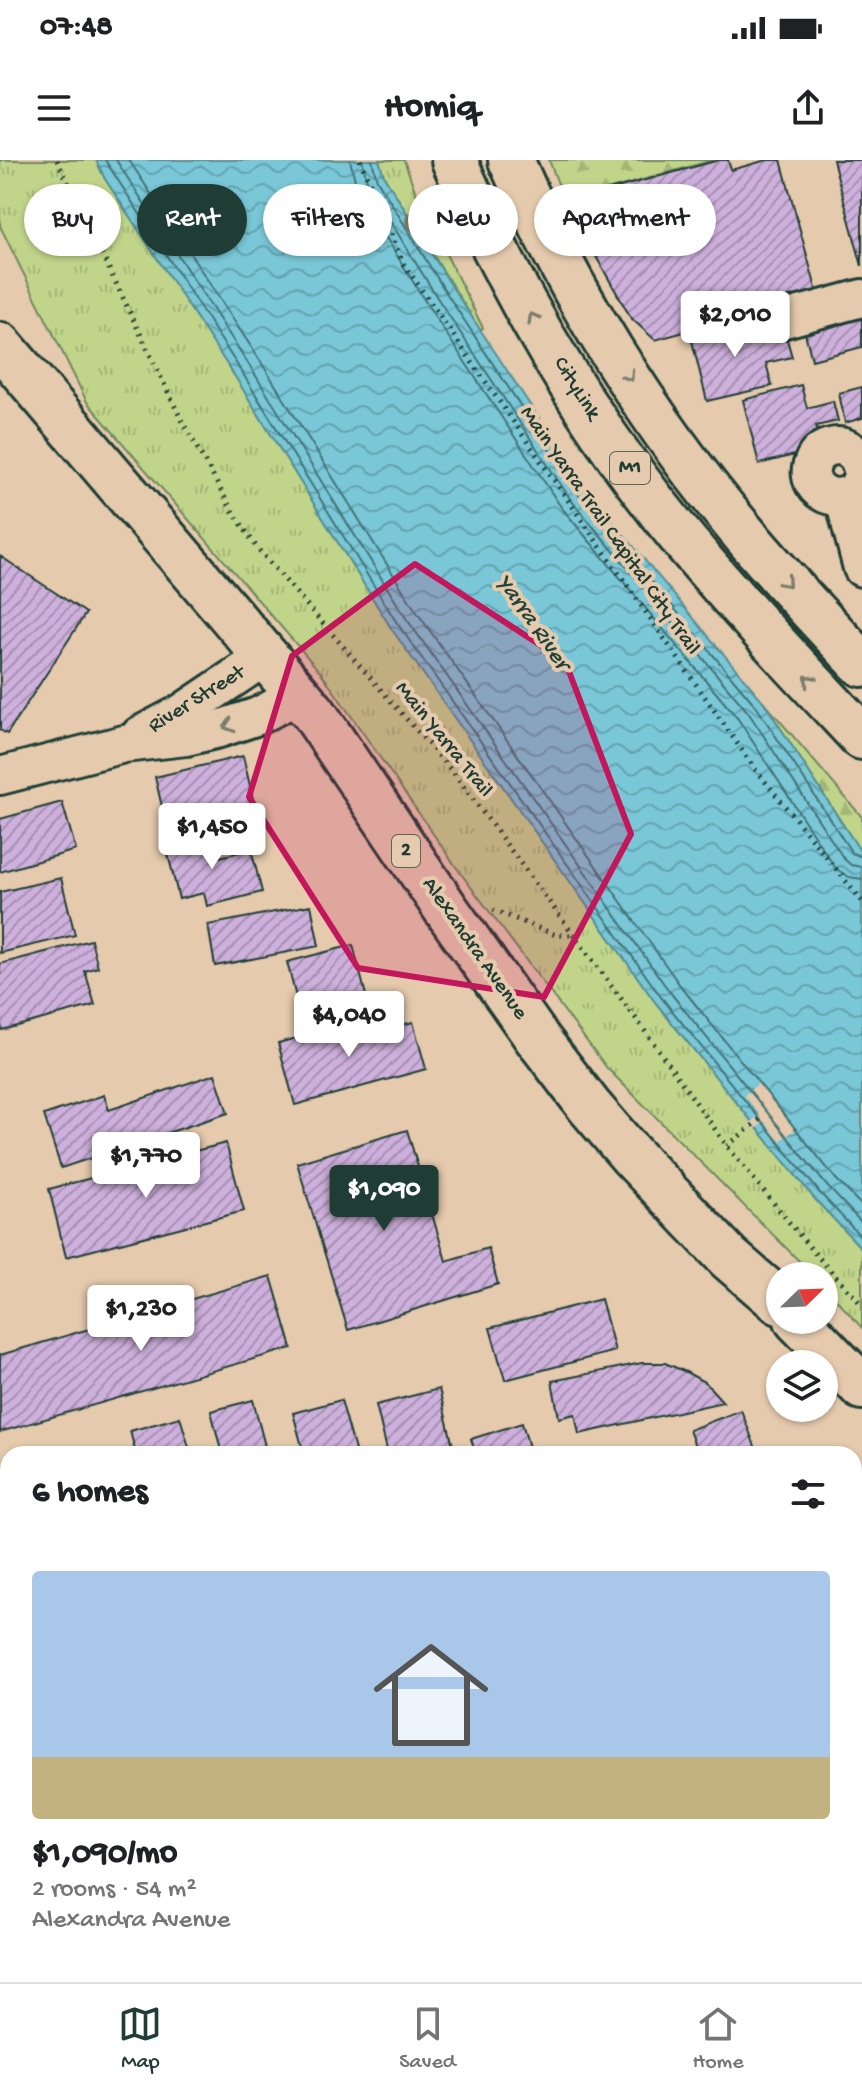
<!DOCTYPE html>
<meta charset="utf-8">
<style>
body{margin:0;font-family:"Gochi Hand",sans-serif;background:#f6f6f6;color:#202124;height:100vh;display:flex;flex-direction:column;font-size:30px;white-space:nowrap}
*{box-sizing:border-box;margin:0}
p{font-size:26px;color:#757577}
.icon{flex:none;width:44px;height:44px;fill:none;stroke:currentColor;stroke-width:2;stroke-linecap:round;stroke-linejoin:round}
.map{position:relative;flex:1;overflow:hidden}
.drawer{position:absolute;left:0px;top:1286px;width:862px;height:536px;display:flex;flex-direction:column;background:#fff;border-radius:24px 24px 0 0;box-shadow:0 2px 6px #0004}
.drawer>*{flex:none}
.top-card{position:absolute;left:24px;top:24px;width:814px;height:72px;display:flex;gap:16px}
.needle{width:52px;rotate:67deg}
.fabs{position:absolute;left:766px;top:1102px;display:grid;gap:16px}
.fabs a{display:grid;place-items:center;width:72px;height:72px;border-radius:50%;background:#fff;box-shadow:0 2px 6px #0004;font-size:40px}
.price{position:absolute;translate:-50% -68px;padding:0 18px;border-radius:8px;background:#fff;color:#222;font-size:26px;line-height:52px;filter:drop-shadow(0 2px 4px #0008)}
.price::after{content:'';position:absolute;left:50%;top:48px;width:24px;height:18px;margin-left:-12px;background:inherit;clip-path:polygon(0 0,100% 0,50% 100%)}
.price.active{background:#1f3d34;color:#fff}
ul{padding:0;list-style:none}
li{display:grid;align-content:center;gap:16px;height:424px;padding:0 32px}
li span{display:grid;place-items:center;height:248px;border-radius:8px;color:#555}
li>.icon{margin-inline-start:auto}
span .icon{width:144px;height:144px;fill:#fffc;stroke-width:1}
li b{font-size:34px}
h2{display:flex;justify-content:space-between;align-items:center;height:96px;padding:0 32px;font-size:34px}
.chip{padding:0 28px;border-radius:36px;background:#fff;box-shadow:0 2px 6px #0004;font-size:28px;line-height:72px}
.chip.active{background:#1f3d34;color:#fff}
.status{display:flex;justify-content:space-between;align-items:center;height:56px;padding:0 40px;background:#fff;direction:ltr}
.status svg{height:22px;fill:currentColor}
header{display:flex;justify-content:space-between;align-items:center;height:104px;padding:0 32px;background:#fff;font-size:36px;font-weight:800}
.tabs{display:flex;justify-content:space-around;align-items:center;height:112px;border-top:2px solid #e0e0e0;background:#fff;font-size:22px;color:#757577}
.tabs a{display:grid;justify-items:center;gap:4px}
.tabs .active{color:#1f3d34}
.map>svg:first-child{display:block}
.grass{fill:url(#grass-tufts);stroke:#70885f;stroke-width:2}
.forest{fill:url(#forest-firs);stroke:#70885f;stroke-width:2}
.water{fill:url(#water-waves);stroke:#569096;stroke-width:2}
.pier{fill:#e5caad}
.lines{fill:none;stroke-linecap:round;stroke-linejoin:round}
.shore{stroke:#437476;stroke-width:2}
.building{fill:url(#building-hatch);stroke:#1f3d34;stroke-width:2}
.minor-casing{stroke:#1f3d34;stroke-width:42}
.major-casing{stroke:#1f3d34;stroke-width:50}
.highway-casing{stroke:#1f3d34;stroke-width:50}
.path{stroke:#1f3d34;stroke-width:5;stroke-dasharray:2 6;stroke-linecap:butt}
.minor{stroke:#e5caad;stroke-width:36}
.major{stroke:#e5caad;stroke-width:44}
.highway{stroke:#e5caad;stroke-width:44}
.tree{fill:#7c816d}
.oneway{stroke:#787c6a}
.marked{fill:#c2185b;fill-opacity:0.2;stroke:#c2185b;stroke-width:6;stroke-linejoin:round}
.labels{text-anchor:middle;dominant-baseline:central;stroke-width:8;stroke-linejoin:round;paint-order:stroke}
.shield{fill:#e5caad;stroke:#5a6758;stroke-width:2}
.shield-label{font-size:20px;font-weight:bold;fill:#1f3d34}
.street-label{font-size:22px;fill:#1f3d34;stroke:#e5caad}
.water-label{font-size:24px;font-style:italic;fill:#24443c;stroke:#e5caad}
</style>
<div class="status"><b>07:48</b><svg viewBox="0 0 49 12"><path d="M0 12V9h3v3zM5 12V6h3v6zM10 12V3h3v9zM15 12V0h3v12zM26 1h20v11H26zM47 4h2v5h-2z"/></svg></div>
<header><svg class="icon" aria-label="menu" viewBox="0 0 24 24"><path d="M4 6h16M4 12h16M4 18h16"/></svg>Homiq<svg class="icon" aria-label="share" viewBox="0 0 24 24"><path d="M12 15V3M7 8l5-5 5 5M5 13v7h14v-7"/></svg></header>
<div class="map">
<svg width="862" height="1822" viewBox="0 0 862 1822">
<defs>
<pattern id="grass-tufts" width="24" height="20" patternUnits="userSpaceOnUse" patternTransform="scale(2)"><rect width="24" height="20" fill="#c0d48a"/><path d="M3 7l-1-3M5 7V3M7 7l1-3M15 17l-1-3M17 17v-4M19 17l1-3" fill="none" stroke="#a5b778"/></pattern>
<pattern id="forest-firs" width="22" height="20" patternUnits="userSpaceOnUse" patternTransform="scale(2)"><rect width="22" height="20" fill="#c0d48a"/><path d="M5 1l3.5 6h-7zM16 11l3.5 6h-7z" fill="#a5b778"/></pattern>
<pattern id="water-waves" width="16" height="10" patternUnits="userSpaceOnUse" patternTransform="scale(2)"><rect width="16" height="10" fill="#7ac7d8"/><path d="M0 5q4-4 8 0t8 0" fill="none" stroke="#63a3b0"/></pattern>
<pattern id="building-hatch" width="6" height="6" patternUnits="userSpaceOnUse" patternTransform="scale(2)"><rect width="6" height="6" fill="#ceb0dc"/><path d="M-1 1l2-2M0 6l6-6M5 7l2-2" fill="none" stroke="#a790b3"/></pattern>
</defs>
<rect width="100%" height="100%" fill="#e5caad"/>
<filter id="ink" filterUnits="userSpaceOnUse"><feTurbulence type="fractalNoise" baseFrequency=".0125" numOctaves="2"/><feDisplacementMap in="SourceGraphic" scale="16" xChannelSelector="R" yChannelSelector="G"/><feConvolveMatrix kernelMatrix="1 2 1 2 8 2 1 2 1" color-interpolation-filters="sRGB"/></filter>
<g filter="url(#ink)">
<g class="grass">
<polygon points="0,0 96,0 105,19 236,218 391,468 655,842 814,1038 862,1089 862,1168 824,1126 824,1116 814,1116 607,908 459,711 322,514 87,242 0,66"/>
<polygon points="379,0 404,0 417,36 483,168 480,170 384,16"/>
</g>
<g class="forest">
<polygon points="549,0 713,0 565,42"/>
<polygon points="763,541 862,657 862,694"/>
</g>
<polygon class="water" points="96,0 379,0 384,16 454,130 586,330 763,541 862,694 862,1089 814,1038 655,842 391,468 236,218 105,19"/>
<polygon class="pier" points="759,923 796,969 780,981 765,962 754,970 748,964 760,955 744,935"/>
<g class="lines">
<g class="shore">
<polyline points="105,0 243,214 397,463 661,837 820,1033 862,1078"/>
<polyline points="116,0 251,208 406,458 669,831 827,1026 862,1063"/>
<polyline points="129,0 261,202 416,451 679,824 836,1019 862,1046"/>
<polyline points="350,0 358,32 428,146 561,347 738,559 836,709 849,717 862,719"/>
<polyline points="362,0 368,25 438,139 571,340 748,552 844,699 851,705 862,707"/>
<polyline points="372,0 377,20 447,134 579,335 756,546 852,693 862,697"/>
</g>
</g>
<g class="building">
<polygon points="719,0 728,0 731,10 767,0 781,0 818,136 655,180 631,158 565,42"/>
<polygon points="833,0 862,0 862,106"/>
<polygon points="862,153 862,187 812,200 804,169"/>
<polygon points="751,159 756,183 786,176 792,197 766,203 772,226 707,241 690,173"/>
<polygon points="801,225 807,248 833,241 838,261 816,266 822,288 759,304 743,240"/>
<polygon points="862,227 862,258 845,263 839,233"/>
<polygon points="0,396 86,453 7,574 0,570"/>
<polygon points="243,596 254,643 166,664 155,617"/>
<polygon points="62,642 76,690 0,712 0,659"/>
<polygon points="214,674 220,697 251,689 262,732 207,746 204,733 179,739 166,686"/>
<polygon points="61,718 75,775 0,793 0,732"/>
<polygon points="311,745 319,786 215,806 208,765"/>
<polygon points="91,780 98,807 85,811 95,845 2,870 0,861 0,804"/>
<polygon points="353,785 370,851 304,869 287,802"/>
<polygon points="368,859 371,873 413,862 426,909 295,945 278,883"/>
<polygon points="215,914 228,953 61,1008 44,955 104,935 109,950"/>
<polygon points="407,970 446,1101 488,1088 498,1124 348,1170 297,1003"/>
<polygon points="226,983 244,1051 66,1097 49,1029"/>
<polygon points="271,1116 292,1188 0,1272 0,1195"/>
<polygon points="601,1139 615,1191 505,1220 490,1168"/>
<polygon points="642,1203 665,1203 686,1212 706,1223 723,1242 579,1274 575,1254 559,1258 552,1221"/>
<polygon points="439,1229 455,1294 388,1294 376,1245"/>
<polygon points="253,1240 267,1294 222,1294 211,1251"/>
<polygon points="341,1240 356,1294 304,1294 293,1253"/>
<polygon points="741,1250 758,1294 698,1294 689,1270"/>
<polygon points="180,1257 191,1294 136,1294 130,1271"/>
<polygon points="522,1263 531,1294 476,1294 471,1279"/>
<polygon points="8,1314 8,1486 0,1458 0,1316"/>
<polygon points="862,1418 862,1467 854,1469 854,1419"/>
<polygon points="862,1493 862,1532 854,1534 854,1495"/>
<polygon points="8,1722 8,1786 0,1759 0,1724"/>
<polygon points="17,1814 82,1814 84,1822 19,1822"/>
</g>
<g class="lines">
<g class="minor-casing">
<g id="minor">
<polyline points="781,160 862,138"/>
<path d="M862 310C860 295 847 283 831 287 823 288 816 294 813 302 799 335 855 355 862 314"/>
<polyline points="843,336 862,408"/>
<polyline points="140,575 180,554 268,495"/>
<polyline points="0,616 124,584 186,577 219,569 258,556 300,534"/>
<polyline points="0,1599 8,1597"/>
</g>
</g>
<g class="major-casing">
<g id="major">
<polyline points="0,185 314,553 446,749 537,878 589,946 631,995 729,1098 780,1142"/>
<polyline points="797,1160 862,1227"/>
</g>
</g>
<g class="highway-casing">
<g id="highway">
<path d="M454 0C513 137 591 269 686 383 742 450 802 513 862 577"/>
<path d="M511 0C568 131 647 258 739 368 778 415 820 459 862 504"/>
</g>
</g>
<g class="path">
<polyline points="57,0 181,259 229,345 257,388 452,611 637,860 727,986 811,1089 862,1145"/>
<polyline points="360,0 403,103 755,609 862,741"/>
<polyline points="493,750 556,775 574,775"/>
<polyline points="727,986 762,958"/>
<polyline points="854,1389 862,1387"/>
</g>
<use href="#minor" class="minor"/>
<use href="#major" class="major"/>
<use href="#highway" class="highway"/>
</g>
<circle class="tree" cx="417" cy="61" r="12"/>
<defs><path id="oneway-chevron" d="M-2-3.5L2.5 0L-2 3.5" fill="none" stroke-width="1.6" stroke-linecap="round" stroke-linejoin="round" transform="scale(2)"/></defs>
<g class="oneway">
<use href="#oneway-chevron" transform="translate(533 158) rotate(-120)"/>
<use href="#oneway-chevron" transform="translate(629 216) rotate(57)"/>
<use href="#oneway-chevron" transform="translate(786 422) rotate(48)"/>
<use href="#oneway-chevron" transform="translate(809 520) rotate(-133)"/>
<use href="#oneway-chevron" transform="translate(229 566) rotate(163)"/>
</g>
</g>
<path class="marked" d="M415 404 565 501 631 674 544 837 358 808 249 637 292 496Z"/>
<g class="labels">
<g class="shield">
<rect x="610" y="292" width="40" height="32" rx="6"/>
<rect x="392" y="675" width="28" height="32" rx="6"/>
</g>
<g class="shield-label">
<text x="630" y="308">M1</text>
<text x="406" y="691">2</text>
</g>
<g class="street-label">
<text transform="translate(576 229) rotate(58)">CityLink</text>
<text transform="translate(609 371) rotate(55)">Main Yarra Trail Capital City Trail</text>
<text transform="translate(197 540) rotate(-32)">River Street</text>
<text transform="translate(443 580) rotate(51)">Main Yarra Trail</text>
<text transform="translate(474 789) rotate(55)">Alexandra Avenue</text>
</g>
<g class="water-label">
<text transform="translate(532 463) rotate(55)">Yarra River</text>
</g>
</g>
</svg>
<div class="fabs">
<a><svg class="needle" viewBox="-14 -14 28 28"><path d="M0-13l5 13h-10z" fill="#e53935"/><path d="M0 13l5-13h-10z" fill="#757577"/></svg></a>
<a><svg class="icon" aria-label="layers" viewBox="0 0 24 24"><path d="M12 4l9 5-9 5-9-5zM3 14l9 5 9-5"/></svg></a>
</div>
<b class="price" style="left:735px;top:199px">$2,010</b>
<b class="price" style="left:212px;top:711px">$1,450</b>
<b class="price" style="left:349px;top:899px">$4,040</b>
<b class="price" style="left:146px;top:1040px">$1,770</b>
<b class="price active" style="left:384px;top:1073px">$1,090</b>
<b class="price" style="left:141px;top:1193px">$1,230</b>
<div class="top-card">
<a class="chip">Buy</a>
<a class="chip active">Rent</a>
<a class="chip">Filters</a>
<a class="chip">New</a>
<a class="chip">Apartment</a>
</div>
<section class="drawer">
<h2>6 homes<svg class="icon" aria-label="filters" viewBox="0 0 24 24"><path d="M4 7h16M4 17h16"/><circle cx="9" cy="7" r="2"/><circle cx="15" cy="17" r="2"/></svg></h2>
<ul>
<li><span style="background:linear-gradient(#a9c7e8 75%,#c2b280 0)"><svg class="icon" aria-label="home" viewBox="0 0 24 24"><path d="M3 11l9-7 9 7M6 9v11h12V9"/></svg></span><div><b>$1,090/mo</b><p>2 rooms · 54 m²</p><p>Alexandra Avenue</p></div></li>
</ul>
</section>
</div>
<nav class="tabs">
<a class="active"><svg class="icon" aria-label="map" viewBox="0 0 24 24"><path d="M3 6l6-2 6 2 6-2v14l-6 2-6-2-6 2zM9 4v14M15 6v14"/></svg>Map</a>
<a><svg class="icon" aria-label="saved" viewBox="0 0 24 24"><path d="M7 4h10v16l-5-4-5 4z"/></svg>Saved</a>
<a><svg class="icon" aria-label="home" viewBox="0 0 24 24"><path d="M3 11l9-7 9 7M6 9v11h12V9"/></svg>Home</a>
</nav>
